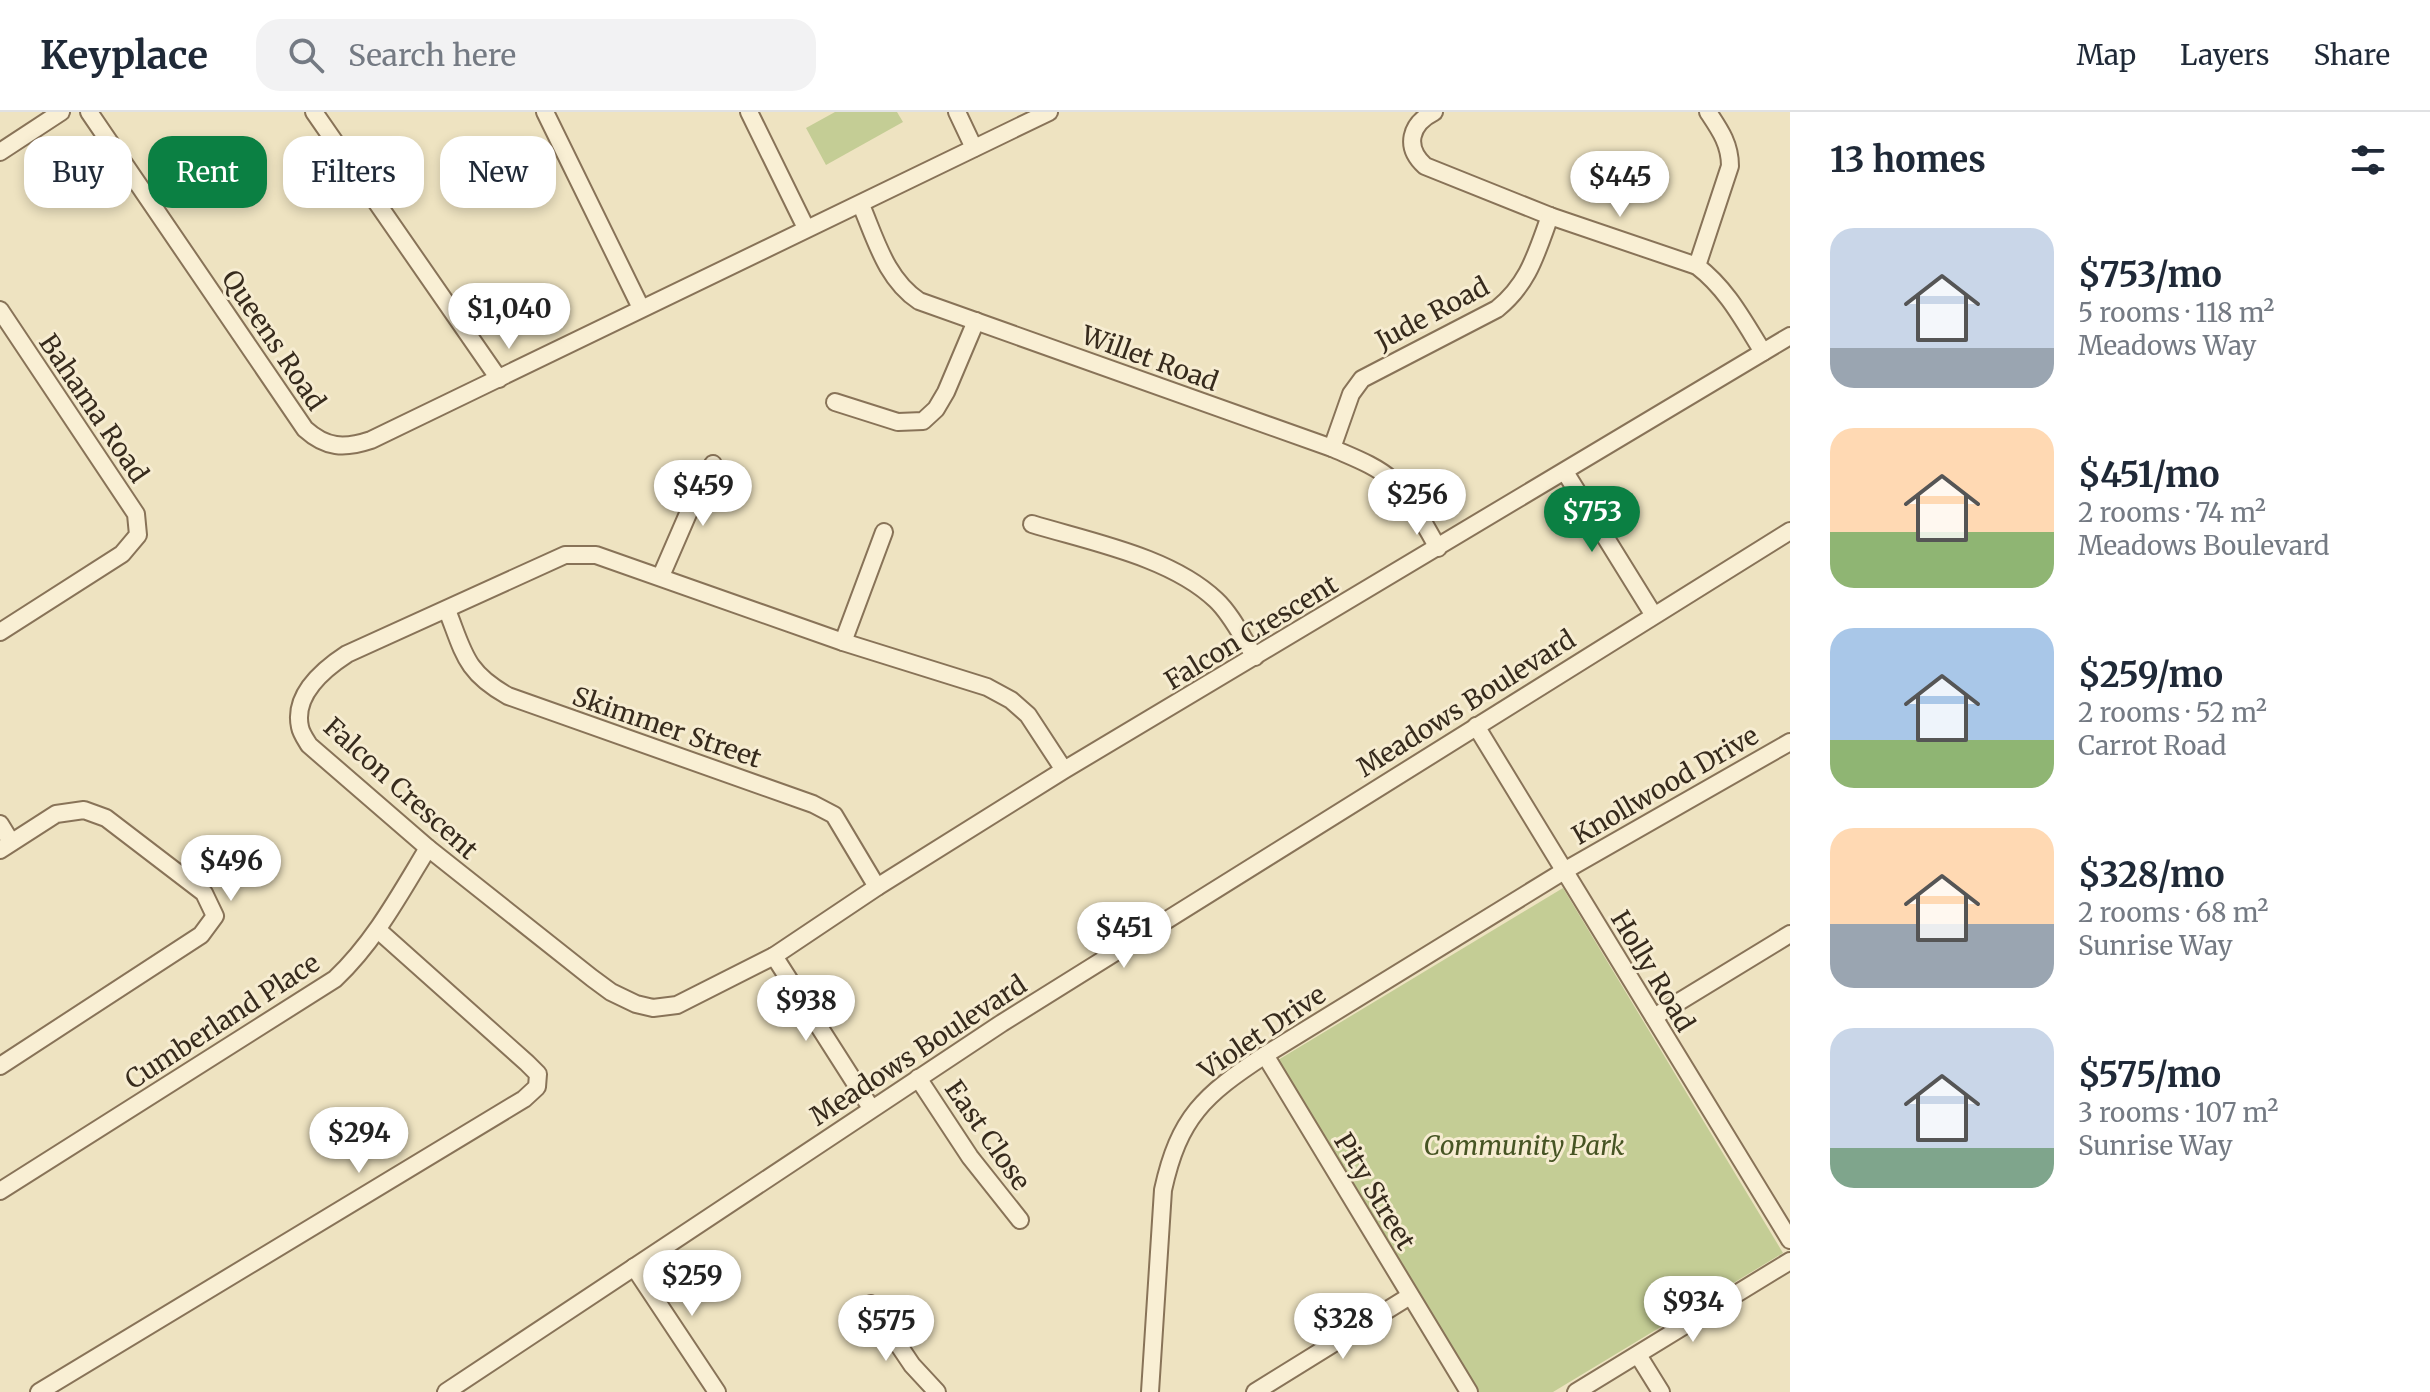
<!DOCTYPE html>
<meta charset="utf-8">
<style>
body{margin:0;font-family:Merriweather,serif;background:#f2f2f3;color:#1f2937;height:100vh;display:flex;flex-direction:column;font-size:30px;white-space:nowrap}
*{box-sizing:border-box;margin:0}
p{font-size:26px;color:#747a83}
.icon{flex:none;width:44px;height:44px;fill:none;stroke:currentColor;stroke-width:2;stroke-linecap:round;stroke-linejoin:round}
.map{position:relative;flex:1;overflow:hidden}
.sheet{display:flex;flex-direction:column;background:#fff;width:640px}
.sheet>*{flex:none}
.banner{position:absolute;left:24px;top:24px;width:760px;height:72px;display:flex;gap:16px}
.price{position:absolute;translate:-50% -68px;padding:0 18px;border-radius:28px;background:#fff;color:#222;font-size:26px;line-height:52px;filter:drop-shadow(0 2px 4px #0008)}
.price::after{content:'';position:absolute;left:50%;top:48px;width:24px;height:18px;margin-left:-12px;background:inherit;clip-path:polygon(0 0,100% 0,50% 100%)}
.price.current{background:#0b8043;color:#fff}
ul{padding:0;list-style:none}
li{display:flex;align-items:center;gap:24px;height:200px;padding:0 40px}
li span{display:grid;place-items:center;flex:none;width:224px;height:160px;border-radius:24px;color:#555}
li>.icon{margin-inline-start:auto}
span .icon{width:96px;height:96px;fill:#fffc;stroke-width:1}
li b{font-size:34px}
h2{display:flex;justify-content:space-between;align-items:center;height:96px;padding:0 40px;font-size:34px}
.chip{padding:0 28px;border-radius:24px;background:#fff;box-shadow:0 4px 12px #0003;font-size:28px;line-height:72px}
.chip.current{background:#0b8043;color:#fff}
header{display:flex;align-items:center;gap:48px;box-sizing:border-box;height:112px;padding:0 40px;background:#fff;border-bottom:2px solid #e0e1e3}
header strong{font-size:38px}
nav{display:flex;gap:44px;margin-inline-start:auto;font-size:28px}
.search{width:560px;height:72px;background:#f2f2f3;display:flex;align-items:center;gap:20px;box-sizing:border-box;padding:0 28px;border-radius:24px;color:#747a83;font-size:30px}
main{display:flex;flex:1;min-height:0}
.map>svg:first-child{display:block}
.green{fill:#c4cd95}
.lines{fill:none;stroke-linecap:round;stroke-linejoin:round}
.minor-casing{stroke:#887358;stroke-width:20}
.minor{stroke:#f9efd4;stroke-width:16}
.labels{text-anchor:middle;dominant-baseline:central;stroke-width:6;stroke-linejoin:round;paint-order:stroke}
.street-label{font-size:26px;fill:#372b1d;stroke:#f6ecd1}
.park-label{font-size:26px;font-style:italic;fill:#465423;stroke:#f6ecd1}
</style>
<header>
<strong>Keyplace</strong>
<div class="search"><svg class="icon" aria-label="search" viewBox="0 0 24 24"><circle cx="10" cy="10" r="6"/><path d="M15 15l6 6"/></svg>Search here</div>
<nav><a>Map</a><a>Layers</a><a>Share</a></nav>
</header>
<main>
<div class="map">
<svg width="1790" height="1280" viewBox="0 0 1790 1280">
<rect width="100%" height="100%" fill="#eee3c1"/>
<g class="green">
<polygon points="835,0 897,0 903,10 826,53 806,16"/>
<polygon points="1563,776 1783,1141 1553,1280 1479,1280 1278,948"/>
</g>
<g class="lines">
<g class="minor-casing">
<g id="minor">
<path d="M89 0 305 317C326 336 344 337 371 328L1049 0"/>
<polyline points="314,0 499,267"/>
<polyline points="545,0 641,196"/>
<polyline points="749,0 806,116"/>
<polyline points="957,0 974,36"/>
<path d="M1434 0C1410 12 1404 35 1425 54L1550 104 1697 154C1727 177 1743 208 1763 240"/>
<polyline points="0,40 61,0"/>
<path d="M861 93C876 128 886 167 919 189L1332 336C1352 345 1375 353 1392 368 1412 386 1425 414 1438 436"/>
<path d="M1697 154 1730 54C1730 32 1720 18 1708 0"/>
<polyline points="0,198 136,402 138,423 122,442 0,520"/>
<polyline points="835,290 898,310 923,309 936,297 946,280 976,209"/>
<path d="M1332 336 1351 282 1362 267 1497 197C1529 171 1536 142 1550 104"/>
<polyline points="1565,360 1653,502"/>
<path d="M1032 412C1091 430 1171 445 1216 488 1232 503 1243 527 1255 545"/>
<polyline points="661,464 700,374 713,352"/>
<path d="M447 498C464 541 465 560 508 584L813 692 834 703 877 775"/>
<polyline points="843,530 884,420"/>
<polyline points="1476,614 1790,1128"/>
<path d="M1064 658 1028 603 1011 588 987 575 843 530 596 443H565L347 542C324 557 293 583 300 615 301 621 306 628 309 633L428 736 592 866 611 880 636 892 653 896 677 893 774 844 877 775 1064 658 1790 224"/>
<polyline points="0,712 11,730"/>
<polyline points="0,738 56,702 84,698 106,706 204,781 215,804 201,823 0,954"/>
<polyline points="774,844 871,996"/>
<polyline points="1654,905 1790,822"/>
<polyline points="1265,943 1469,1280"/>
<polyline points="918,966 970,1045 1020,1108"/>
<path d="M0 1079 335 867C375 829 400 782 428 736"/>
<polyline points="634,1155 717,1280"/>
<polyline points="871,1192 912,1253 937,1280"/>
<polyline points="1638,1243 1661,1280"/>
<polyline points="39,1280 524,987 537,975 538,962 527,951 378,818"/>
<polyline points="446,1280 1002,911 1790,419"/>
<path d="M1150 1280 1163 1078C1179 1005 1204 983 1265 943L1564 759 1790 630"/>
<polyline points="1255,1280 1410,1184"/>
<polyline points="1576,1280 1790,1149"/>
</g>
</g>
<use href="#minor" class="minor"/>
</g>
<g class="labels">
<g class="street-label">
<text transform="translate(1432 201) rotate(-28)">Jude Road</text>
<text transform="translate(274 228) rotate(56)">Queens Road</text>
<text transform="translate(1150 246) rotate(20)">Willet Road</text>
<text transform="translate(94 296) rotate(56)">Bahama Road</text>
<text transform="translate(1251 520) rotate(-31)">Falcon Crescent</text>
<text transform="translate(1466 591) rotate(-32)">Meadows Boulevard</text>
<text transform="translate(667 615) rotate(19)">Skimmer Street</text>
<text transform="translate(1665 673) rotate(-30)">Knollwood Drive</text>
<text transform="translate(401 676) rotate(42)">Falcon Crescent</text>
<text transform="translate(1653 859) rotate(59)">Holly Road</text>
<text transform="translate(222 909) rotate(-33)">Cumberland Place</text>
<text transform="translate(1262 920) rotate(-34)">Violet Drive</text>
<text transform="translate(918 938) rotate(-33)">Meadows Boulevard</text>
<text transform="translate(988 1023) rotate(55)">East Close</text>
<text transform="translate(1375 1079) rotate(59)">Pity Street</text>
</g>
<g class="park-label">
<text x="1524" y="1033">Community Park</text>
</g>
</g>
</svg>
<b class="price" style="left:1620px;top:107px">$445</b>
<b class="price" style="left:509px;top:239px">$1,040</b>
<b class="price" style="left:703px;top:416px">$459</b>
<b class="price" style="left:1417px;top:425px">$256</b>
<b class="price current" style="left:1592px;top:442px">$753</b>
<b class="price" style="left:231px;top:791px">$496</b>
<b class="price" style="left:1124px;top:858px">$451</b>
<b class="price" style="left:806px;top:931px">$938</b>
<b class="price" style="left:359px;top:1063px">$294</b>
<b class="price" style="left:692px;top:1206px">$259</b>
<b class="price" style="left:1693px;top:1232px">$934</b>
<b class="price" style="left:1343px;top:1249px">$328</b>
<b class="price" style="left:886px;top:1251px">$575</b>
<div class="banner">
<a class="chip">Buy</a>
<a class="chip current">Rent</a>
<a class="chip">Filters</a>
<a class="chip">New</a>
</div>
</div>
<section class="sheet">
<h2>13 homes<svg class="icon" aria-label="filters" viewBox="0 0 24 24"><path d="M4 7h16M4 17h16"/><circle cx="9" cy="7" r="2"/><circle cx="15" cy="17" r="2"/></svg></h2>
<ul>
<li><span style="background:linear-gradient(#c9d6e8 75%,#9aa5b1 0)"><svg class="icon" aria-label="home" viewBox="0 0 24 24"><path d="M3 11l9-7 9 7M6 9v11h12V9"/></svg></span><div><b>$753/mo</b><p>5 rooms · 118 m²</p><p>Meadows Way</p></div></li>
<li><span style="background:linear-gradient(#ffd9b3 65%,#8fb573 0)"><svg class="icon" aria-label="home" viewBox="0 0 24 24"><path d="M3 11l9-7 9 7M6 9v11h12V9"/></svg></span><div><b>$451/mo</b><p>2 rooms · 74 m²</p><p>Meadows Boulevard</p></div></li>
<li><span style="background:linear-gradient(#a9c7e8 70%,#8fb573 0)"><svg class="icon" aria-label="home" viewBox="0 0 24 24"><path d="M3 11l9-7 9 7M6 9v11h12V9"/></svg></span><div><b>$259/mo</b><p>2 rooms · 52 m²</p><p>Carrot Road</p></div></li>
<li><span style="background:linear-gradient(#ffd9b3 60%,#9aa5b1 0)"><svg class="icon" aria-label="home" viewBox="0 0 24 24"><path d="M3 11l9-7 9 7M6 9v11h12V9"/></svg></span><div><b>$328/mo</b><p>2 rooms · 68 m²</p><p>Sunrise Way</p></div></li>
<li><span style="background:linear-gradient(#c9d6e8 75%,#7fa58c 0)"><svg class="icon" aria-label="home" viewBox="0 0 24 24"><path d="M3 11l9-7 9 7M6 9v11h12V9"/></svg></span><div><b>$575/mo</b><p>3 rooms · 107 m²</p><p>Sunrise Way</p></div></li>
</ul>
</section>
</main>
